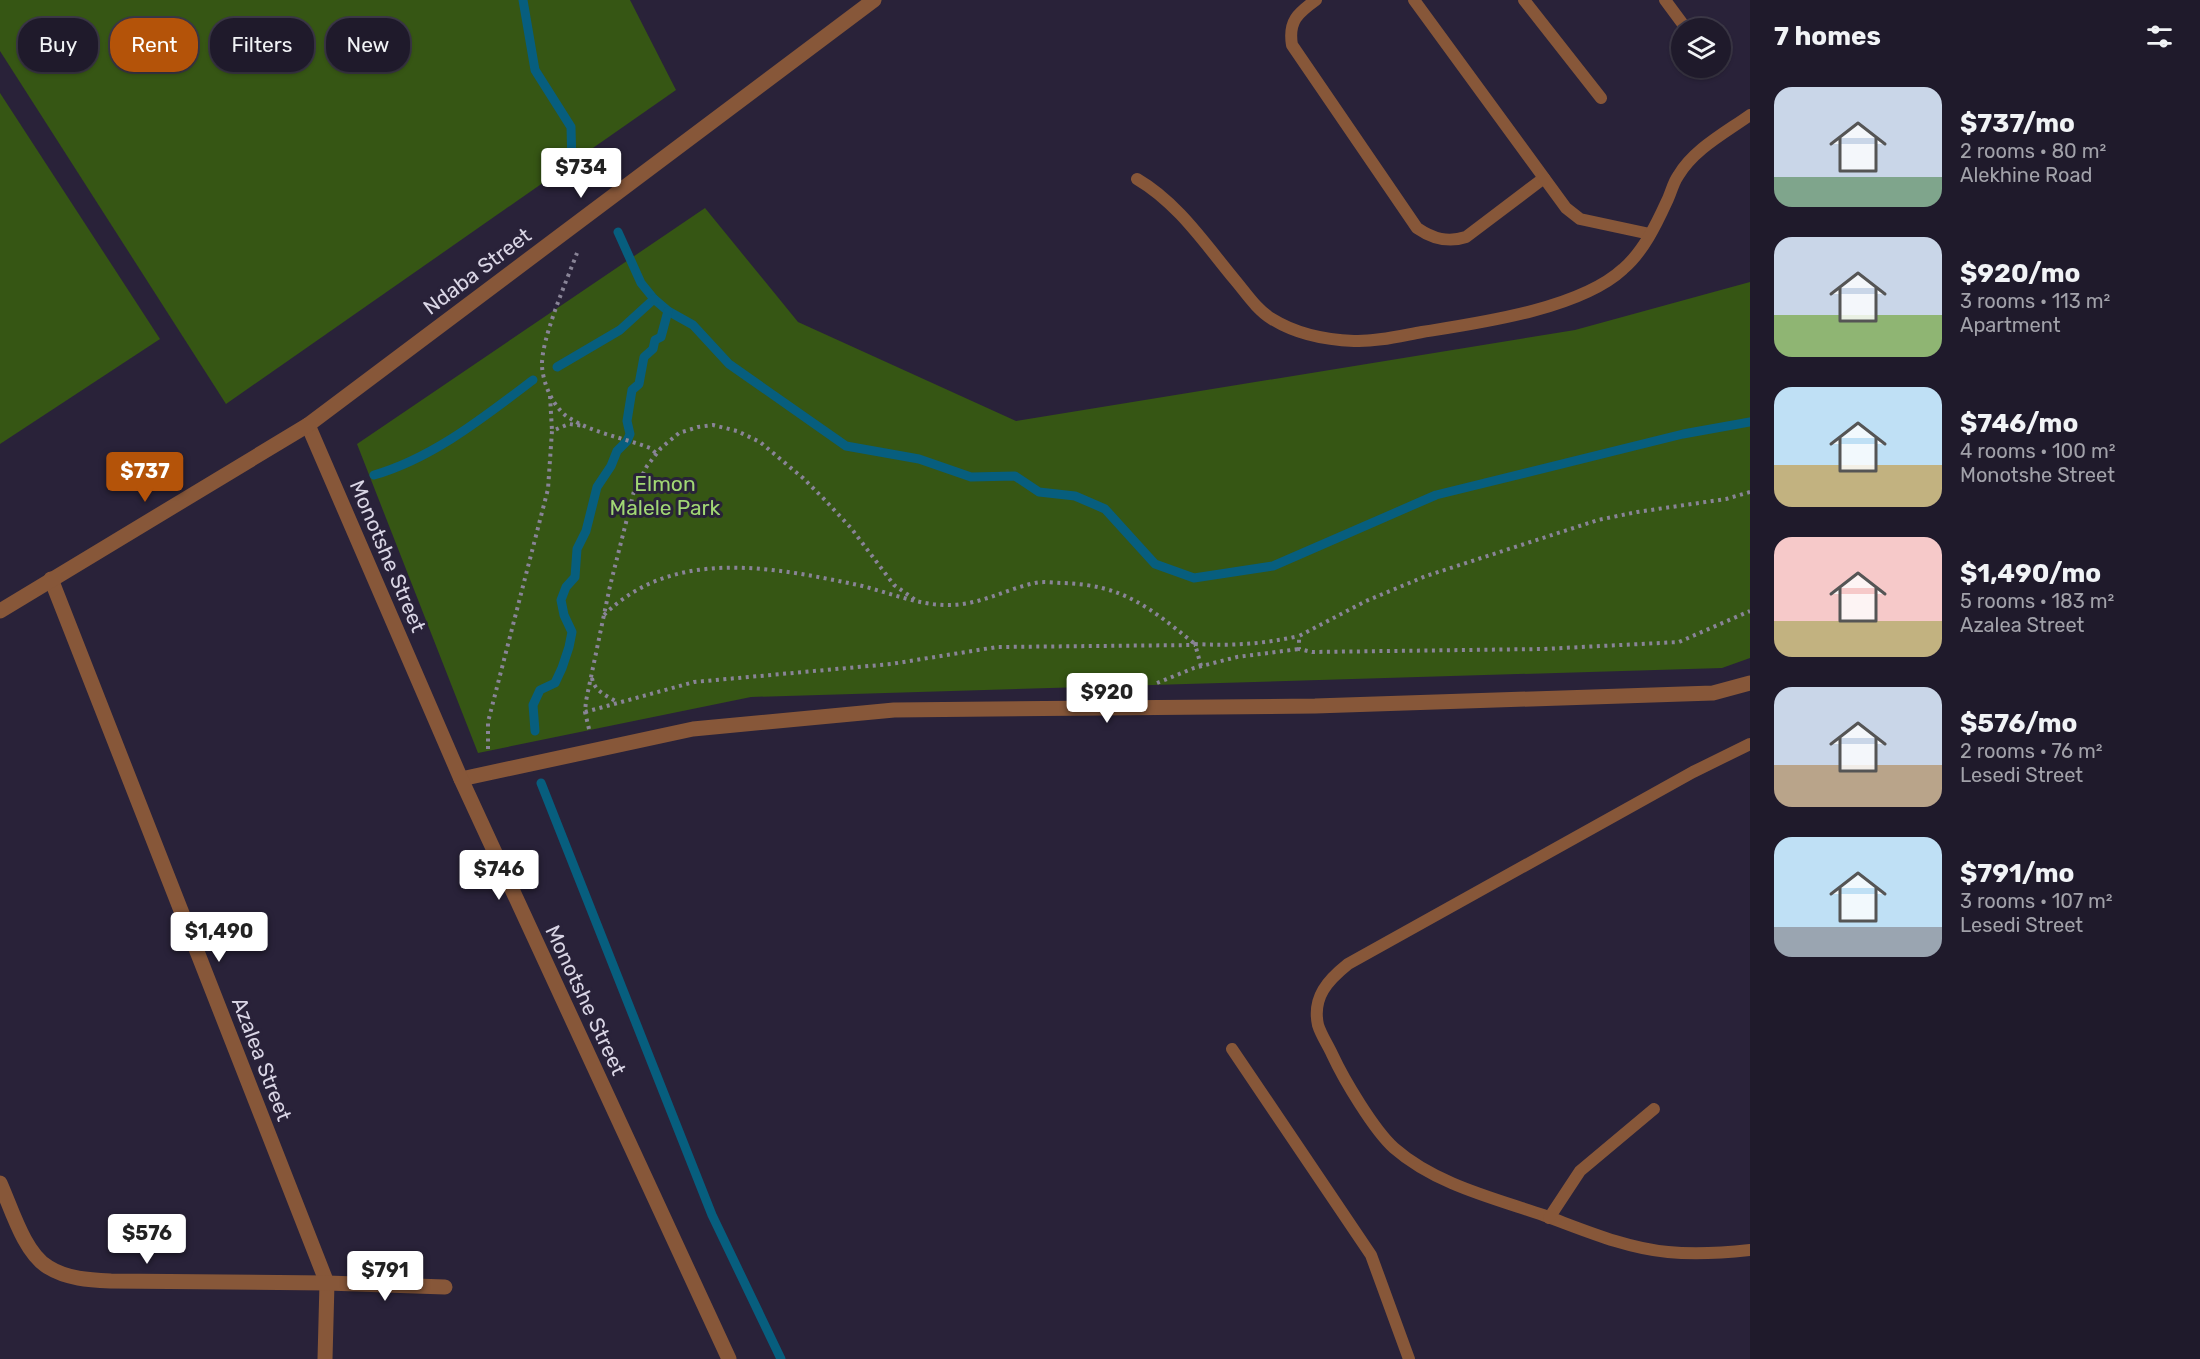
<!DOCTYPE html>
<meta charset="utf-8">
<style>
body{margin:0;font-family:Rubik,sans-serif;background:#2c2737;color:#f1f3f6;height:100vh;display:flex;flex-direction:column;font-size:22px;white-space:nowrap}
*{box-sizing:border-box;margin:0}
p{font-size:20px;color:#a1a1a9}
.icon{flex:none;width:33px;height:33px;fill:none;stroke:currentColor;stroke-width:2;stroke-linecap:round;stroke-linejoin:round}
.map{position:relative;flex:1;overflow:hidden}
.details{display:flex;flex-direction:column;background:#1f1a2b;width:450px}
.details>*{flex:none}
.guide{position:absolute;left:18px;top:18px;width:570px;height:54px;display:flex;gap:12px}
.fabs{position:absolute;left:1671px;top:18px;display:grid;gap:12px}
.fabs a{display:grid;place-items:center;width:60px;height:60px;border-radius:50%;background:#1f1a2b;box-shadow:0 2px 4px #0004,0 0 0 2px #3c3847;font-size:30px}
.price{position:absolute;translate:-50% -51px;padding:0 14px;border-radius:6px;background:#fff;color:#222;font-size:20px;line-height:39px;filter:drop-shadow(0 2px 3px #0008)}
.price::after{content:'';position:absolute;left:50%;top:36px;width:18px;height:14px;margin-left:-9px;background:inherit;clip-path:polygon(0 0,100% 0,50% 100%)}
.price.active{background:#b45309;color:#fff}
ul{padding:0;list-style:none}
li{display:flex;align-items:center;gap:18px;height:150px;padding:0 24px}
li span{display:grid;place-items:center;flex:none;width:168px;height:120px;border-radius:18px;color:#555}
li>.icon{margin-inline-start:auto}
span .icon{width:72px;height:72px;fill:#fffc;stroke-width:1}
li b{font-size:26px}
h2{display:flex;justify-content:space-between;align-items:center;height:72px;padding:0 24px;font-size:26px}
.chip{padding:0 21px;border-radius:24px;background:#1f1a2b;box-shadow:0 2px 4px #0004,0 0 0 2px #3c3847;font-size:21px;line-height:54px}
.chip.active{background:#b45309;color:#fff}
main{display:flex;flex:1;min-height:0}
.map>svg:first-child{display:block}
.green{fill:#365614}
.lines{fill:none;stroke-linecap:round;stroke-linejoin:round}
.stream{stroke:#075e7e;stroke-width:9}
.path{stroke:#898497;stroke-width:4;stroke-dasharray:3 4.5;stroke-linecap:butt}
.service{stroke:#875739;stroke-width:12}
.minor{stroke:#875739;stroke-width:15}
.tertiary{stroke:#875739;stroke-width:15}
.labels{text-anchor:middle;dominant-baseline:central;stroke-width:6;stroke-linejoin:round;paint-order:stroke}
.street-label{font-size:21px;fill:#d9d5e5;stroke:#292239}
.park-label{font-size:21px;fill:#a1d774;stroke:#292239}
</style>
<main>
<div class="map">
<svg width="1750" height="1359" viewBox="0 0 1750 1359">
<rect width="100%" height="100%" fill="#292239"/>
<g class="green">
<polygon points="0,0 630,0 676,90 226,404 0,51"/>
<polygon points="0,93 160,339 0,444"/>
<polygon points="705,208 798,322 1016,421 1575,330 1750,282 1750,658 1722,668 751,697 478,753 357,444"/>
</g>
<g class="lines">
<g class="stream">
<polyline points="523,0 535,70 571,127 572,166"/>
<polyline points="618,232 641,283 654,299 668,311 693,325 729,364 846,446 919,459 971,477 1015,476 1039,492 1075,496 1105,509 1155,564 1194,578 1273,566 1436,495 1683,434 1750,422"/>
<polyline points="557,367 620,330 654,299"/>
<path d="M374 475C433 458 484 417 533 380"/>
<polyline points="535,731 533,705 540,690 555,683 562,668 569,647 572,632 564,615 561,600 566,587 575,577 577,549 586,531 597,487 611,466 617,451 627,441 630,434 627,421 632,390 639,384 644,357 653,349 655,340 661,337 668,311"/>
<polyline points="541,783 712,1215 781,1359"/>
</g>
<g class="path">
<path d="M577 253C567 280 541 339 542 366 543 383 552 404 565 415 590 433 622 437 650 448L657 454"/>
<polyline points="550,396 552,431"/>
<polyline points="1750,492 1726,499 1637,512 1598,520 1426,576 1366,601 1299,636 1299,649 1312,652 1543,649 1679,642 1750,611"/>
<path d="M604 615C673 547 772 567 858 585 888 592 917 605 947 605 978 606 1006 589 1035 583 1044 581 1054 583 1063 583 1124 585 1150 608 1195 644"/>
<path d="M1201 666 1195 644C1233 646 1263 644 1299 636"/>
<path d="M592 678C594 691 607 696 617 702"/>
<polyline points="1157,683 1194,668 1237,657 1299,649"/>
<polyline points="585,712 694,682 891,664 997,647 1195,645"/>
<polyline points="589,729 585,712 586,701 610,586 634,491 647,466 661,448 679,433 698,427 713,425 737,431 760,442 803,478 824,499 851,528 894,585 917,601"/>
<polyline points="488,749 488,722 548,489 552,431 569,424 584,426"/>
</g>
<g class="service">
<path d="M1316 0C1298 13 1288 21 1292 45L1417 228C1433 239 1448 243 1466 237L1544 178"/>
<polyline points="1414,0 1566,208 1580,219 1650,234"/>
<polyline points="1524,0 1601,98"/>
<polyline points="1665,0 1685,27"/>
<path d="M1137 179C1178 203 1205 244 1235 280 1246 293 1257 310 1272 319 1296 334 1326 340 1354 341 1376 342 1400 336 1422 332 1479 323 1580 309 1623 269 1643 252 1656 225 1667 201 1671 193 1673 183 1678 176 1694 149 1725 133 1750 115"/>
<path d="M1750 744 1693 772 1348 964C1328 980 1312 997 1318 1025 1321 1035 1328 1045 1332 1054 1344 1080 1374 1130 1394 1148 1435 1184 1493 1198 1543 1215 1584 1230 1625 1248 1668 1252 1696 1255 1723 1253 1750 1250"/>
<polyline points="1232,1049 1371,1255 1409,1359"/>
<polyline points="1549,1218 1580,1171 1654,1109"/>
</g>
<g class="minor">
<polyline points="51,579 327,1283 325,1359"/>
<polyline points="461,779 693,729 894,710 1315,706 1713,693 1750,683"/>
<path d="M0 1183C11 1207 24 1253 48 1267 67 1279 90 1280 111 1281L327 1283 445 1287"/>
</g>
<g class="tertiary">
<polyline points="308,425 461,779 729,1359"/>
<polyline points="0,611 308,425 874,0"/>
</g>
</g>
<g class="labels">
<g class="street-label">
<text transform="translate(477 271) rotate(-37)">Ndaba Street</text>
<text transform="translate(388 556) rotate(67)">Monotshe Street</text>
<text transform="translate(586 1000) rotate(65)">Monotshe Street</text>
<text transform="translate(262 1059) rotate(69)">Azalea Street</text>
</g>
<g class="park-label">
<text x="665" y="483">Elmon<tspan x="665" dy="24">Malele Park</tspan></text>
</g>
</g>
</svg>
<div class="fabs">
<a><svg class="icon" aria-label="layers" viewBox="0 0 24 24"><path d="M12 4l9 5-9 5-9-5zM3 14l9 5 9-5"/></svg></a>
</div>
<b class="price" style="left:581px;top:199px">$734</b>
<b class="price active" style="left:145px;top:503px">$737</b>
<b class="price" style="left:1107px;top:724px">$920</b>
<b class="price" style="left:499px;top:901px">$746</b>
<b class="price" style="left:219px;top:963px">$1,490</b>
<b class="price" style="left:147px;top:1265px">$576</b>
<b class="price" style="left:385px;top:1302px">$791</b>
<div class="guide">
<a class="chip">Buy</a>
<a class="chip active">Rent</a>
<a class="chip">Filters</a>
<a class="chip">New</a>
</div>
</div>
<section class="details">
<h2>7 homes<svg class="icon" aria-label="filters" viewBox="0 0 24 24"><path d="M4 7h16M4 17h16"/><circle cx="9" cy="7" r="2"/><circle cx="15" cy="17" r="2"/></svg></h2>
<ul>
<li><span style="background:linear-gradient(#c9d6e8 75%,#7fa58c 0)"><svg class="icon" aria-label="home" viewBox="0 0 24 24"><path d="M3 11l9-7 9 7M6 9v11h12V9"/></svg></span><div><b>$737/mo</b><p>2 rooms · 80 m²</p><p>Alekhine Road</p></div></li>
<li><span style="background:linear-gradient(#c9d6e8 65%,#8fb573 0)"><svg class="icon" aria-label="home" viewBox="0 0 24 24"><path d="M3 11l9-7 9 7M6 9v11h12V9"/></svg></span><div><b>$920/mo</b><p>3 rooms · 113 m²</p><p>Apartment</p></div></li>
<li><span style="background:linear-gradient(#bfe0f5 65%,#c2b280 0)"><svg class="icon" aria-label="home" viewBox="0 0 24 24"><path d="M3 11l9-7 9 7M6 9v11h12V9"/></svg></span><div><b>$746/mo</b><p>4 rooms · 100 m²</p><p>Monotshe Street</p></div></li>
<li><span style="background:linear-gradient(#f6c9c9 70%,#c2b280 0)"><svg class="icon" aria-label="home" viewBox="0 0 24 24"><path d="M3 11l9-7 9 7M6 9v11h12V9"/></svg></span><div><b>$1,490/mo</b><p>5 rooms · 183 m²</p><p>Azalea Street</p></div></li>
<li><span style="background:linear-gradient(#c9d6e8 65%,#b9a48a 0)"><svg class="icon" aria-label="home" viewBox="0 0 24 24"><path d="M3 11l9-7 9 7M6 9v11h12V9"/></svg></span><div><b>$576/mo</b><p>2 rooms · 76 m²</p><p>Lesedi Street</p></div></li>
<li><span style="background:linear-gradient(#bfe0f5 75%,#9aa5b1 0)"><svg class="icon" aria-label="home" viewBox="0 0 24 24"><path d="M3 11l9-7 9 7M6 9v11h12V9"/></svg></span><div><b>$791/mo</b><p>3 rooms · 107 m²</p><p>Lesedi Street</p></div></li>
</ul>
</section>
</main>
